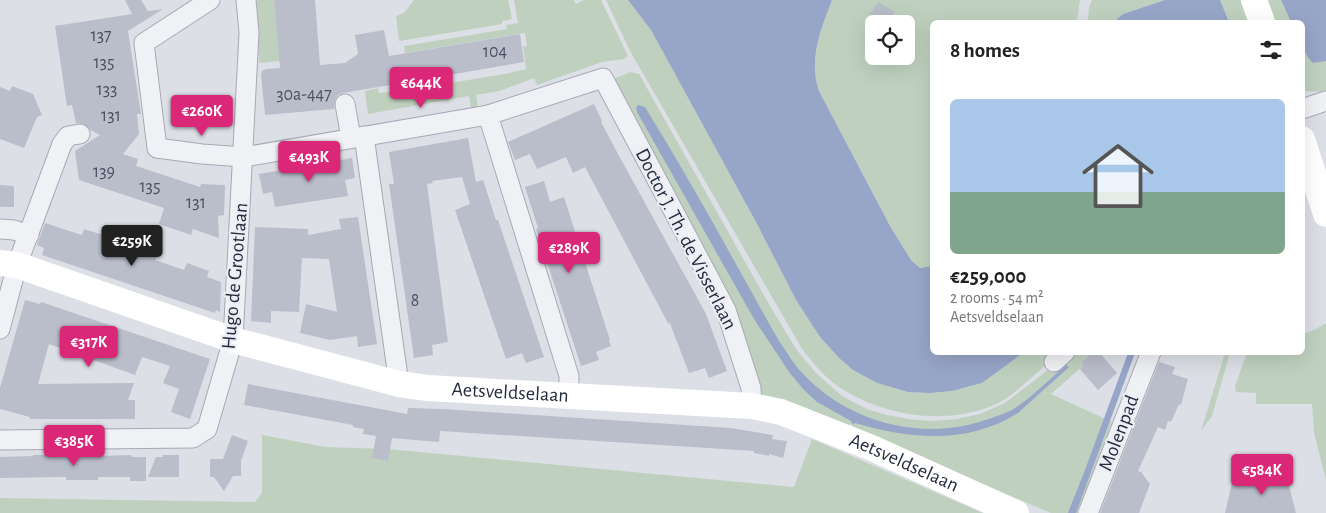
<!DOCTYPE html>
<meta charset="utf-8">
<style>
body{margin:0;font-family:"Alegreya Sans",sans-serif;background:#f6f6f6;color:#222;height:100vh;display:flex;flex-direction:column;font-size:19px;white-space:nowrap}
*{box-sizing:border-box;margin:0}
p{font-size:16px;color:#767676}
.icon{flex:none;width:28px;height:28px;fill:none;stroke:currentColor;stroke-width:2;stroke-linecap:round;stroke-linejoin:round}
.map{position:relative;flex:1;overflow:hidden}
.details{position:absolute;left:930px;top:20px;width:375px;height:335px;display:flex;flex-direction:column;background:#fff;border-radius:8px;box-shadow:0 5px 20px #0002}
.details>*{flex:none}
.tools{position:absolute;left:865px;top:15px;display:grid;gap:10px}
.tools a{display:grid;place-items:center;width:50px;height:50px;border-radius:8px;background:#fff;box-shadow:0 5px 20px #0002;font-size:25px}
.price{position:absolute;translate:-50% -42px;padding:0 11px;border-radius:5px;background:#db2777;color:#fff;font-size:16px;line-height:32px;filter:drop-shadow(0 1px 2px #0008)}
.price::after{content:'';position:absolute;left:50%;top:30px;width:15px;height:11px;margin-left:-8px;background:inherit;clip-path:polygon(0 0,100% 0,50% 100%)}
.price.selected{background:#222;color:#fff}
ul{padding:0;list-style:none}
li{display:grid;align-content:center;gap:10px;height:265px;padding:0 20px}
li+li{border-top:1px solid #e0e0e0}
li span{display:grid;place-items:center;height:155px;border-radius:8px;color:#555}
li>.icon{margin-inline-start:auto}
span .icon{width:90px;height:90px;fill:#fffc;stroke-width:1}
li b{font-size:21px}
h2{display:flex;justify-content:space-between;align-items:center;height:60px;padding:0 20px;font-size:21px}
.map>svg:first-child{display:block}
.green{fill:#bfd1be;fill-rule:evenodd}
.water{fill:#97a5c8}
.building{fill:#babdca}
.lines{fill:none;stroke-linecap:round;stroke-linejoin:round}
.street-casing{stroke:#a6a9b4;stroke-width:21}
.street{stroke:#f0f1f5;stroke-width:19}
.secondary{stroke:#fff;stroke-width:26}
.labels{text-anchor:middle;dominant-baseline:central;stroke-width:4.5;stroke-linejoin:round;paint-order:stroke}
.number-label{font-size:18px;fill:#4b4f61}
.street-label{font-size:20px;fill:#262a3e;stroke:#eceef5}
</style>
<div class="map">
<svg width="1326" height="513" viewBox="0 0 1326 513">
<rect width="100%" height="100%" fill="#dddfe7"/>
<g class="green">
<polygon points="257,0 274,0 280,61 259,63"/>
<polygon points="414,0 508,0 512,19 502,21 502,24 399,41 396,16 404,13"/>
<polygon points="514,0 574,0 576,4 584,0 601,0 628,56 624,59 602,62 537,85 534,78 499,91 476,95 478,108 471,110 469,96 368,114 365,91 378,88 379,93 401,91 505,74 526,69 523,47 527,46 525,33 405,53 404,46 507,29 506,25 518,23"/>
<path d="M606 0H628L651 30 757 224 796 300 820 337 839 358 853 370 877 383 908 392 930 393 952 391 982 383 1023 353H1059C1041 368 1015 396 994 405 944 426 883 416 839 387 824 377 813 363 802 349L630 51Z"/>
<path d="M832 0H1080L1077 22H932V266L920 268 911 260 890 226 819 91C808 60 821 29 832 0ZM874 24H906V56H874Z"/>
<polygon points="1092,0 1165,0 1123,14 1117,19 1117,22 1088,22 1089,7"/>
<polygon points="1220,0 1243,0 1250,22 1229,22"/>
<polygon points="1262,0 1281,0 1291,22 1270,22"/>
<polygon points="1302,49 1313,63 1326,61 1326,92 1303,91"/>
<path d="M630 72 639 74 766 299 796 349 816 373 842 396 867 409 887 415 908 419 931 421 957 419 980 414 1005 403 1070 353H1098L1051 394 1112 422 1077 513H1051L851 428 853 425 851 424 848 427C819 414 791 398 760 396L609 81Z"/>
<polygon points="1326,323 1326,480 1314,433 1312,404 1256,404 1256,393 1236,392 1235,386 1247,353 1302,352 1303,334 1314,330"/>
<polygon points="1225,353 1230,353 1212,416 1201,431"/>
<polygon points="262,435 326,447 388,449 794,487 812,439 983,513 0,513 0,498 255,502 262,493"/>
</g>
<g class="water">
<path d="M628 0H832C821 29 808 60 819 91L890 226 911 260 920 268 932 266V352L1023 353 982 383 952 391 930 393 908 392 877 383 853 370 839 358 820 337 796 300 757 224 651 30Z"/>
<polygon points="1165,0 1220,0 1229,22 1117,22 1117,19 1123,14"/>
<path d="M1281 0H1326V61L1313 63C1299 48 1302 42 1302 22H1291Z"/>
<path d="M638 105 645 107C692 183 735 263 779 341 787 352 794 365 804 375 851 424 925 442 989 419 996 416 1004 414 1010 411 1027 402 1051 378 1066 365L1069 367 1018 413C967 445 910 439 855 423L853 425 851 421 817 402 803 389 789 372 754 319 637 112 636 108Z"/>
<polygon points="1128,353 1135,353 1076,513 1068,513 1085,470"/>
</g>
<g class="building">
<polygon points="125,0 141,0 148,11 163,9 128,31 141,114 137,114 139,134 123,154 138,159 136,166 200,187 201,184 225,185 224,215 218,216 219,238 193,229 191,235 159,224 164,208 79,180 75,151 100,135 90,130 84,124 76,123 72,105 67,106 55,26 132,14"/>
<polygon points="274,0 315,0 320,65 345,63 358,54 355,35 384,30 389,56 520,34 524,62 343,93 338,95 335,100 334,109 265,115 261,75 262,71 266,69 280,68"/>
<polygon points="878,2 895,12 888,24 885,24 870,14"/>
<polygon points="12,86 33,94 42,115 37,117 24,148 0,139 0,87 10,91"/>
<polygon points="594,104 602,121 601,122 618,154 706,314 727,371 709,378 705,368 689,373 669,321 669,325 585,167 573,173 566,157 537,169 530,154 515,160 508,142"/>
<polygon points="468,138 476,182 483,180 496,220 498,220 544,357 526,363 522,353 506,359 486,301 455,210 470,204 462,177 432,181 433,183 427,184 448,342 432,345 433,355 414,358 389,184 394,184 389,152"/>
<polygon points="352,158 355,178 345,180 348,196 275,207 272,192 263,194 259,174"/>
<polygon points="544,181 550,202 564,197 610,340 609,340 611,346 596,352 599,360 581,366 536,229 538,228 525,187"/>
<polygon points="0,185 14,186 14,207 0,207"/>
<polygon points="358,217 377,344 358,347 357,336 330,340 300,333 306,304 337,312 329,259 302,258 299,312 271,311 271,323 251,321 255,227 308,229 308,235 341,229 339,219"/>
<polygon points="45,223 82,235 84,229 106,236 104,243 133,253 135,246 158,254 155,260 184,270 187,263 209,271 207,277 221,282 220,312 216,310 215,313 42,255 44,248 37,245"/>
<polygon points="25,300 40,304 41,302 210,359 190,419 171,412 179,389 163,383 170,366 142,357 135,375 49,344 38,384 134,383 128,400 135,400 135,419 30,419 30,417 0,409 0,388"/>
<polygon points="1093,352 1099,352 1117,373 1098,390 1080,369 1084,365 1082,362"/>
<polygon points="1159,362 1175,367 1172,374 1188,379 1181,405 1179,404 1171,422 1168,421 1165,430 1158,427 1138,471 1141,472 1150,484 1139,513 1100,513"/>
<polygon points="248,384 407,414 408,408 443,409 731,428 773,435 772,439 787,441 783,458 769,454 769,456 754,453 754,451 440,431 439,442 392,438 388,461 372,458 376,436 363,434 364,429 353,427 353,425 244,405"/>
<polygon points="232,435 248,441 241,461 241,476 233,476 224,491 214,477 210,477 210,459 223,459"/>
<polygon points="33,455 66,455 66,457 131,455 132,457 146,457 146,481 130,481 130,477 98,477 98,480 66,480 66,477 0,478 0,457 33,456"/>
<polygon points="163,455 179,455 179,477 148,477 156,457 163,457"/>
<polygon points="1260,474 1286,474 1296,513 1225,513 1232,483 1260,483"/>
</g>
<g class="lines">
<g class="street-casing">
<g id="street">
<polyline points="210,0 144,43 157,148 202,154 244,157 488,115 603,78 726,310 751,388 752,406"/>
<polyline points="345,104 351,138"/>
<polyline points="1302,109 1326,101"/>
<polyline points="488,115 569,376 569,396"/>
<polyline points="364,136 399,384"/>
<polyline points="0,229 14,230 29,235"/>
<polyline points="0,329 17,265 62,144 68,136 80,134"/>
<polyline points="1054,362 1065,352"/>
<polyline points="0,440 193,438 207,429 233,340 249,33 246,0"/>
<polyline points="1088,513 1151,352"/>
</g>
</g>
<use href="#street" class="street"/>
<g class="secondary">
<polyline points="1254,0 1262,22"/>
<polyline points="1302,139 1326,214"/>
<path id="s1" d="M0 263 17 265 233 340 399 384 428 388 569 396 752 406 781 412 872 448 1016 513"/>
</g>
</g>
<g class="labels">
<g class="number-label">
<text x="101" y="36">137</text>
<text x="495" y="52">104</text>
<text x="104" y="63">135</text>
<text x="107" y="90">133</text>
<text x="304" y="95">30a-447</text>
<text x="111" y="116">131</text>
<text x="104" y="172">139</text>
<text x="150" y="187">135</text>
<text x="196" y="203">131</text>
<text x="415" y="301">8</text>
</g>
<g class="street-label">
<text transform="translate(686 239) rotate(63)">Doctor J. Th. de Visserlaan</text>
<text transform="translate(235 276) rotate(-85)">Hugo de Grootlaan</text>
<text stroke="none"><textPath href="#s1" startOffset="529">Aetsveldselaan</textPath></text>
<text transform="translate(1119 433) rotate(-69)">Molenpad</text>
<text stroke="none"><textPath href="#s1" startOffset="934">Aetsveldselaan</textPath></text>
</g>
</g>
</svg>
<div class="tools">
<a><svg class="icon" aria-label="locate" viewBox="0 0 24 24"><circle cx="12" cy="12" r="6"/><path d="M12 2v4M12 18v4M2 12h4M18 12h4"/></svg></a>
</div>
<b class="price" style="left:421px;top:109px">€644K</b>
<b class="price" style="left:202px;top:137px">€260K</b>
<b class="price" style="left:309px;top:183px">€493K</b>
<b class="price selected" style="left:132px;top:267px">€259K</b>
<b class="price" style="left:569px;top:274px">€289K</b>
<b class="price" style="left:89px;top:368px">€317K</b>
<b class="price" style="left:74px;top:467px">€385K</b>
<b class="price" style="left:1262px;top:496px">€584K</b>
<section class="details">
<h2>8 homes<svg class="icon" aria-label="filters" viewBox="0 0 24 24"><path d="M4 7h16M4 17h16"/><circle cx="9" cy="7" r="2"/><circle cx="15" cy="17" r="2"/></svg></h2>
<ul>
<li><span style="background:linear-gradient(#a9c7e8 60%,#7fa58c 0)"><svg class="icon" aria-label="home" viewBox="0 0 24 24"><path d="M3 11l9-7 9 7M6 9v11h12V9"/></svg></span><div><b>€259,000</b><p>2 rooms · 54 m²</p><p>Aetsveldselaan</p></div></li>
</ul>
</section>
</div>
